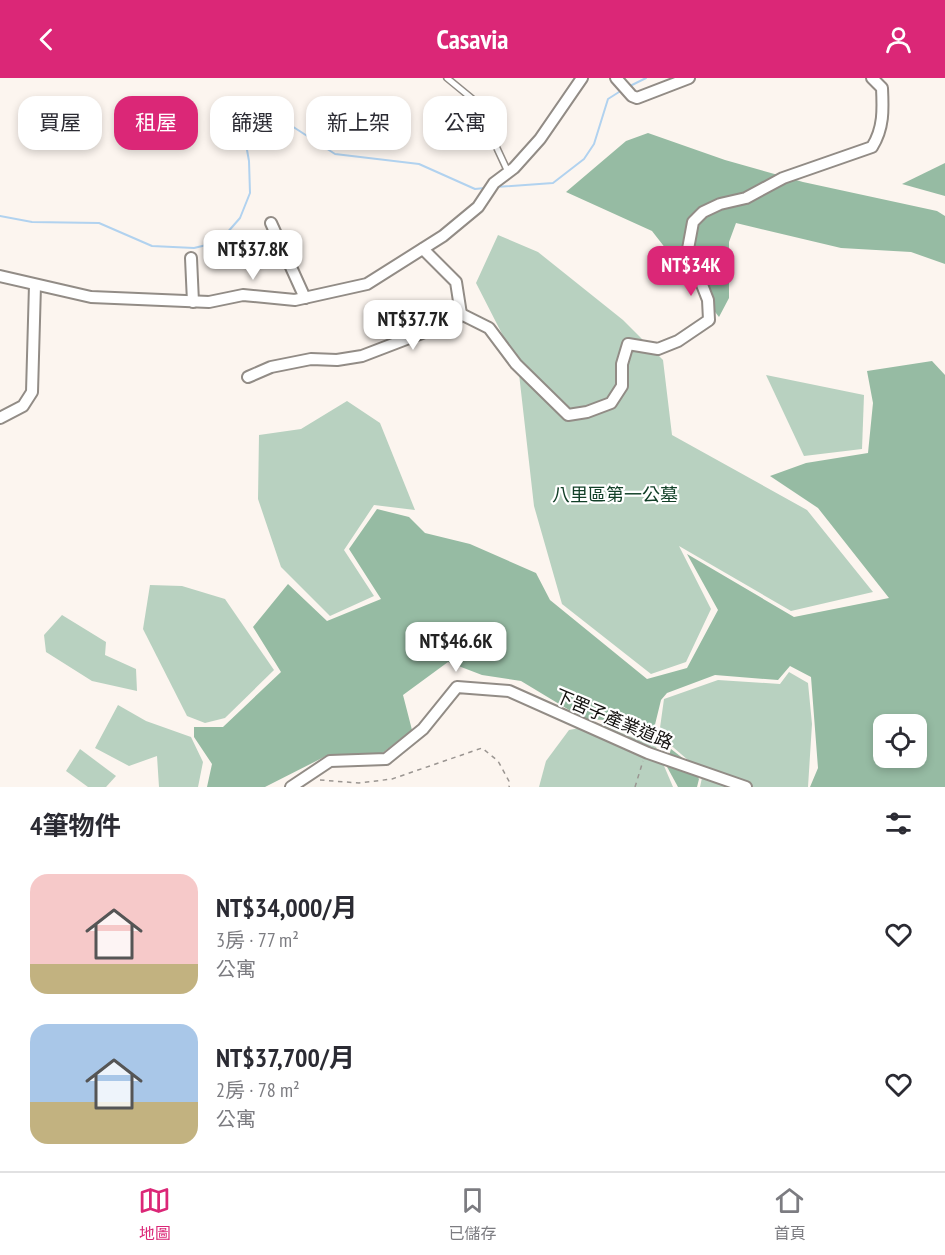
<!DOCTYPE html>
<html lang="zh-TW">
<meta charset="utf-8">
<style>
body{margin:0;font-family:"PT Sans Narrow","Noto Sans TC",sans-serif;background:#f7f7f7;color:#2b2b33;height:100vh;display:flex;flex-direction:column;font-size:22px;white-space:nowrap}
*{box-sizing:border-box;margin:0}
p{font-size:20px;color:#7c7c81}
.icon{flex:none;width:33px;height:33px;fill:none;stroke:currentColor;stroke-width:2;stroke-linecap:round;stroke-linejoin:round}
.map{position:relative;height:709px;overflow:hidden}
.side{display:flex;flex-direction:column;background:#fff;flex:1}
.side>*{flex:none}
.banner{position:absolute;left:18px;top:18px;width:600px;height:54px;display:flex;gap:12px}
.tools{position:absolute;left:873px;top:636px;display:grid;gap:12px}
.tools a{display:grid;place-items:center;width:54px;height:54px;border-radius:12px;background:#fff;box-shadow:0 3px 9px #0003;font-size:30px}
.price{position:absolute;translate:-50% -51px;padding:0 14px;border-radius:12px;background:#fff;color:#222;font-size:20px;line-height:39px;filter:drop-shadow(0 2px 3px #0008)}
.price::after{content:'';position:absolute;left:50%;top:36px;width:18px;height:14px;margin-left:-9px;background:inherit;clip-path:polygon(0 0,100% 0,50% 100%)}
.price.active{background:#db2777;color:#fff}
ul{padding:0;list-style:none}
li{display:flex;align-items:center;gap:18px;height:150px;padding:0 30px}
li span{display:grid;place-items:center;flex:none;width:168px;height:120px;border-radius:18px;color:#555}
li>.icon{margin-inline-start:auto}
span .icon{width:72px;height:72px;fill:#fffc;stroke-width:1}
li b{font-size:26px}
h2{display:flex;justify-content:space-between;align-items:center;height:72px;padding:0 30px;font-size:26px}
.pill{padding:0 21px;border-radius:18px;background:#fff;box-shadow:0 3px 9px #0003;font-size:21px;line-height:54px}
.pill.active{background:#db2777;color:#fff}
header{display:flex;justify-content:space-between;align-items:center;height:78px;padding:0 30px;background:#db2777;color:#fff;font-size:27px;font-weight:700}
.dock{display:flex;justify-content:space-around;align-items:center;height:84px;border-top:2px solid #e1e1e2;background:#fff;font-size:16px;color:#7c7c81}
.dock a{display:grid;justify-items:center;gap:3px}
.dock .active{color:#db2777}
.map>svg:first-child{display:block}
.green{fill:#b8d1c0}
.forest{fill:#96bba3;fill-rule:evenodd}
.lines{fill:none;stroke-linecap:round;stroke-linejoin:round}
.stream{stroke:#b1d2ef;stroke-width:2}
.service-casing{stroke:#928c86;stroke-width:8}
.minor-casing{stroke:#928c86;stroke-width:14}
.path{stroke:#9a9591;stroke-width:1.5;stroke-dasharray:4.5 4.5;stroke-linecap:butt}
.service{stroke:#fff;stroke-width:5}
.minor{stroke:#fff;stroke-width:10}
.labels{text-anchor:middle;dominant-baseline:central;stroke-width:4.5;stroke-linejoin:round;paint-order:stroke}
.park-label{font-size:18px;fill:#124028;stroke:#fff}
.street-label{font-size:18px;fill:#12100e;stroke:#fff}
</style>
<header><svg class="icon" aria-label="back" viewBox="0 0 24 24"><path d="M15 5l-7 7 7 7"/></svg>Casavia<svg class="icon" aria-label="person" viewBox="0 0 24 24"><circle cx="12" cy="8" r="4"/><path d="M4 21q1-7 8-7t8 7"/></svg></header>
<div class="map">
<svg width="945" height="709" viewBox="0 0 945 709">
<rect width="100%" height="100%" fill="#fcf5ef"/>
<g class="green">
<polygon points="498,157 538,174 623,242 663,282 672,357 807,432 873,514 791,533 679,468 711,531 686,584 651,596 562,526 534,428 518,287 476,205"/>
<polygon points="766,297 864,317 862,371 804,378"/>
<polygon points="347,323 380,345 415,432 374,427 344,472 374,518 330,538 281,489 258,421 259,357 301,351"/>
<polygon points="150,507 182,508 225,521 274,592 225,640 205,645 187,638 143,551"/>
<polygon points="62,537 106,564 105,577 136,591 137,613 92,603 46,574 44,557"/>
<polygon points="789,594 808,605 812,646 808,709 700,709 703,695 659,657 664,621 718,602 780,606"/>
<polygon points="118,627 146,643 191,659 203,684 198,709 159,709 157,678 129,688 95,670"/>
<polygon points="600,646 656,669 673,709 539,709 546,683 569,652"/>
<polygon points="80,671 116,698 106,709 88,709 66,693"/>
</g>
<g class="forest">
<polygon points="648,55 725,82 803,104 937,133 945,138 945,186 911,174 841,170 736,145 729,164 729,220 719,239 652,153 566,114 626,63"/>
<polygon points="945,85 945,118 902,106"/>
<path d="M932 283 945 297V709H810L818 690 811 599 790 588 778 602 715 597 667 615 661 622 651 663 606 642 584 641 521 603 482 597 448 584 403 617 412 652 381 676H330L265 709H207L212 686 194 659V649H223L281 594 253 549 288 506 327 543 381 521 349 471 377 431 409 439 425 455 470 466 536 495 550 522 647 601 687 590 718 532 687 476 794 539 889 520 818 430 770 398 806 385 868 375 873 325 867 293ZM884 646H916V680H884Z"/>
<polygon points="671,671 689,685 699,701 697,709 678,709 666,687"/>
</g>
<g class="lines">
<g class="stream">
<polyline points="632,7 646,0"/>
<polyline points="496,109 553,105 584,81 594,66 608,21 619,14"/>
<polyline points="0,138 32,144 99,145 152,168 194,170 219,164 240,140 250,115 249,83 245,61 259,39 281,41 335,76 419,86 475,111 485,110"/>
</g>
<g class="service-casing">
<polyline id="service" points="447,0 475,23 508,94"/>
</g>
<g class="minor-casing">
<g id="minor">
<polyline points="616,0 632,18 637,20 689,0"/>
<polyline points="271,145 305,220"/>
<polyline points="191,180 193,224"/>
<polyline points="0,198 91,219 209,224 243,217 295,222 367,206 443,158 478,129 494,105 514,90 540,61 582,0"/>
<path d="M461 236 489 250 516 286 568 337 587 334 611 325 622 308V286L628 266 658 271 678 263 709 242 708 222 688 171 693 144 703 134 720 126 746 120 783 100 872 69C884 50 883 31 882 10L872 0"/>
<polyline points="248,299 271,289 311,281 337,282 362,278 456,242 461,236 456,204 423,171"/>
<polyline points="0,340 23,328 32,314 35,207"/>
<polyline points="291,709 330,683 386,681 423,651 457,609 509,613 648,675 746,709"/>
</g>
</g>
<g class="path">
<polyline points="320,702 359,705 392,701 482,670 498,683 510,705 509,709"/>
<polyline points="635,709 643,683"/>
</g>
<use href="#service" class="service"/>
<use href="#minor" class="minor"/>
</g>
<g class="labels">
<g class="park-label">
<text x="615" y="416">八里區第一公墓</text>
</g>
<g class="street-label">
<text transform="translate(614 641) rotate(23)">下罟子產業道路</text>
</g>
</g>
</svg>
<div class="tools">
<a><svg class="icon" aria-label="locate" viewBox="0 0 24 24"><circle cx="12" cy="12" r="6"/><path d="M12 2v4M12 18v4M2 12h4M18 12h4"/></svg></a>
</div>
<b class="price" style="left:253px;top:203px">NT$37.8K</b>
<b class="price active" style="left:691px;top:219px">NT$34K</b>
<b class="price" style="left:413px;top:273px">NT$37.7K</b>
<b class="price" style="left:456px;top:595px">NT$46.6K</b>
<div class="banner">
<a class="pill">買屋</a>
<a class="pill active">租屋</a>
<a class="pill">篩選</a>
<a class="pill">新上架</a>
<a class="pill">公寓</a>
</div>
</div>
<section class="side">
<h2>4筆物件<svg class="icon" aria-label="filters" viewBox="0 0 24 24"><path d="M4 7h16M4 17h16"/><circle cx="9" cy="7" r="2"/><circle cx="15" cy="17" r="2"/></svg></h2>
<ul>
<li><span style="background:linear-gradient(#f6c9c9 75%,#c2b280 0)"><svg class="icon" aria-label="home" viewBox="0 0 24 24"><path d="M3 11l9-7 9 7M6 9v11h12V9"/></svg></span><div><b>NT$34,000/月</b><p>3房 · 77 m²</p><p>公寓</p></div><svg class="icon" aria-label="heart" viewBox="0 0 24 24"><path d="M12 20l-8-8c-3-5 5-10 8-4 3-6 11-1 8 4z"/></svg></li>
<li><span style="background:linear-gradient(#a9c7e8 65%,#c2b280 0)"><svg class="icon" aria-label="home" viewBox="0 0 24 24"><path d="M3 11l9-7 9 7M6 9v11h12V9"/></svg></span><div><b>NT$37,700/月</b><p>2房 · 78 m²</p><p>公寓</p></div><svg class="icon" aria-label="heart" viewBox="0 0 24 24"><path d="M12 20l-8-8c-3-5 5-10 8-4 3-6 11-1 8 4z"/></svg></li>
</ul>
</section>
<nav class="dock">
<a class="active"><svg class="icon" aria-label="map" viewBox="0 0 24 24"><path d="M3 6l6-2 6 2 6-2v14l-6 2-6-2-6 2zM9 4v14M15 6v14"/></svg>地圖</a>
<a><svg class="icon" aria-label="saved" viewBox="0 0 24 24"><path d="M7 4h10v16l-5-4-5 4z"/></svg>已儲存</a>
<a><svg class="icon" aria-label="home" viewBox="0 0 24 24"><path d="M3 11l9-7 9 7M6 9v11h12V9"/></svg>首頁</a>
</nav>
